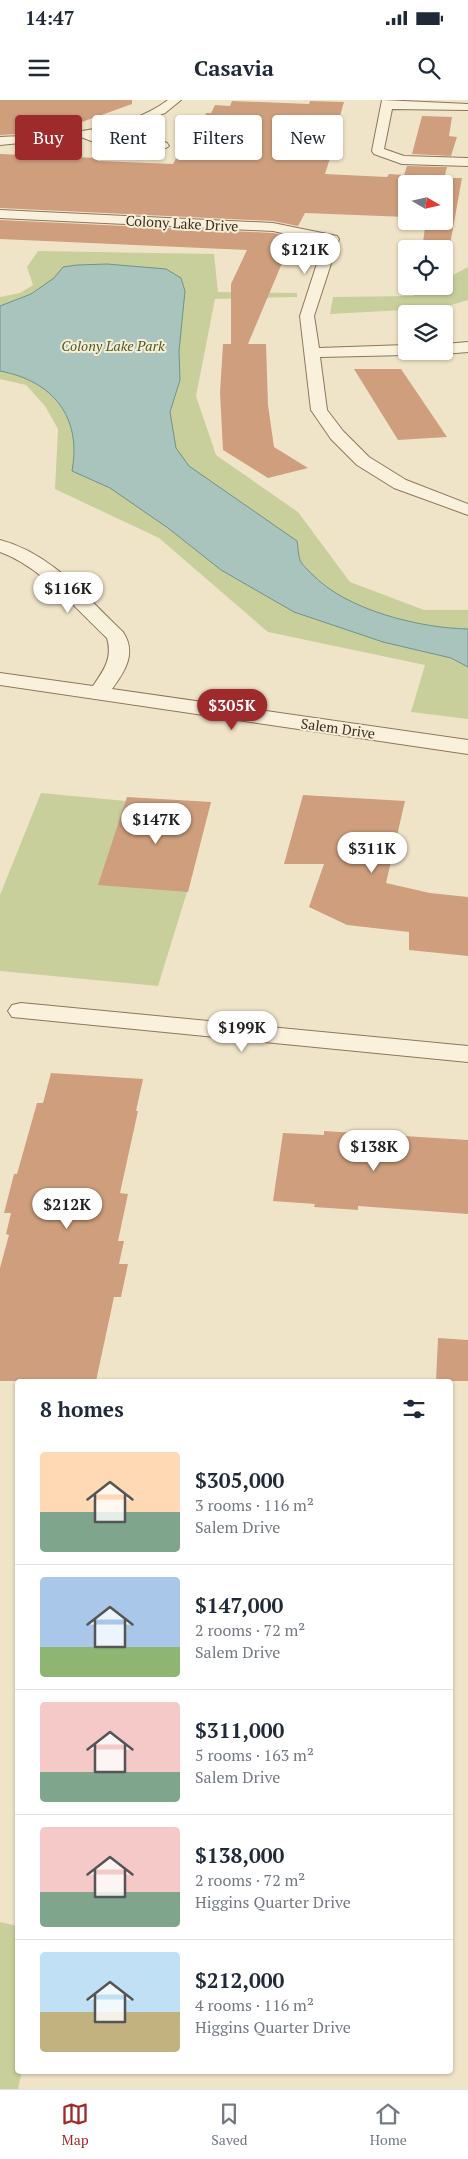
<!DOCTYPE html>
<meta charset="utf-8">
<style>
body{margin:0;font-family:"PT Serif",serif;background:#f6f6f7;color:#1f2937;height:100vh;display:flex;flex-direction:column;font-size:19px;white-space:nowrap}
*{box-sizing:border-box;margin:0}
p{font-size:16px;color:#747a83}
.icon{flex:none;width:28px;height:28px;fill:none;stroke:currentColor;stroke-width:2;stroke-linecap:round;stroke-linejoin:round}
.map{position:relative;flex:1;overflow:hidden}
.drawer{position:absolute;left:15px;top:1279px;width:438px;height:695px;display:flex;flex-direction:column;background:#fff;border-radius:5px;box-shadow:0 1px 4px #0004}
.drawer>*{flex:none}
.guide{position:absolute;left:15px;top:15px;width:439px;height:45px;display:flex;gap:10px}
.needle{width:32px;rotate:99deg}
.fabs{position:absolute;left:398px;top:75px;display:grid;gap:10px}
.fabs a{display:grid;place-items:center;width:55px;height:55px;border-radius:5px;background:#fff;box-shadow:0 1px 4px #0004;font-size:25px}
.price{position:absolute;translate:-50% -42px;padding:0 11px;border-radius:18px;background:#fff;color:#222;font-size:16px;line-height:32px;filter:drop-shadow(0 1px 2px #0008)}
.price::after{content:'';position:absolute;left:50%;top:30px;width:15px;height:11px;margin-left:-8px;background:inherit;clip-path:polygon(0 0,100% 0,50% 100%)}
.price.on{background:#9e2a2b;color:#fff}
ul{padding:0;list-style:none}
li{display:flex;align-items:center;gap:15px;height:125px;padding:0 25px}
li+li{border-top:1px solid #e0e1e3}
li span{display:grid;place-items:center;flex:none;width:140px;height:100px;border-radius:5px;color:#555}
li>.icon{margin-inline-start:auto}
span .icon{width:60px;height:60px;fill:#fffc;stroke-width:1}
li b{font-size:21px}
h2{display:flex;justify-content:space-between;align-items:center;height:60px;padding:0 25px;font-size:21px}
.pill{padding:0 18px;border-radius:5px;background:#fff;box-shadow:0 1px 4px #0004;font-size:18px;line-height:45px}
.pill.on{background:#9e2a2b;color:#fff}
.status{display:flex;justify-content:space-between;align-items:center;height:35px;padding:0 25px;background:#fff;direction:ltr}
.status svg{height:14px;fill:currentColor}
header{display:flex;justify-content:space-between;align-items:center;height:65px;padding:0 25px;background:#fff;font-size:22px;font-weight:700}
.menu{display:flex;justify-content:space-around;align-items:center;height:70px;border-top:1px solid #e0e1e3;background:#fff;font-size:14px;color:#747a83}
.menu a{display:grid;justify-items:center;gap:2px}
.menu .on{color:#9e2a2b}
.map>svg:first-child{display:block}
.green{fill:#c9cf9b}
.water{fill:#a9c4bc;stroke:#6f938a}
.building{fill:#cf9f7d}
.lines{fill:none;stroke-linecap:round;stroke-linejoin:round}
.minor-casing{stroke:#8d765c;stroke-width:2}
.minor{fill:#faf1dc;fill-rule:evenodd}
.labels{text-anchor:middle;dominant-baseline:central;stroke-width:4;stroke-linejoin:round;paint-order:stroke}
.far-street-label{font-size:14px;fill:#3d2e20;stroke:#f7eed8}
.far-park-label{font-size:14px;font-style:italic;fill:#4d5a26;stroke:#f7eed8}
</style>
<div class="status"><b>14:47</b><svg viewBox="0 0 49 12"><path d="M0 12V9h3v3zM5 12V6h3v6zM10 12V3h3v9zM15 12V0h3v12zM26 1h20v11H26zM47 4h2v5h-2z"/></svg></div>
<header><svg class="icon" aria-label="menu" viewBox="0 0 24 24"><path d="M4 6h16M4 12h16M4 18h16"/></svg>Casavia<svg class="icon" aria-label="search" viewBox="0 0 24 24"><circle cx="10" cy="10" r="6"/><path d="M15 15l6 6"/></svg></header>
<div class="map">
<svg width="468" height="1989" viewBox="0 0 468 1989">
<rect width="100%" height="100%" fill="#f0e4c8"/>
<g class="green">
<polygon points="38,151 214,154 218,192 297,193 297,197 215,199 196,296 216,355 298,412 350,482 424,510 468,510 468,619 411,612 425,565 268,532 159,438 55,389 58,329 45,306 26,285 0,279 0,197 20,193 33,185 27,167"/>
<polygon points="468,167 468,200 441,208 330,214 333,197 413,196 432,186 444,186 444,180"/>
<polygon points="41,693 126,701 187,792 158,886 0,871 0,795"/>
<polygon points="0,1822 17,1826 18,1971 22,1971 18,1989 0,1989"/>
</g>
<path class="water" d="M107 164 166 169 181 178 185 191 179 251 180 280 170 312 176 348 189 366 297 441C298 447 298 454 300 460 302 465 308 470 312 474 346 510 419 528 468 529V567L451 558 383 542 294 512 221 470 168 428 110 388 72 371C82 317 53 281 0 271V206L31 194 54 178 63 167 77 165Z"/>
<g class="building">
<polygon points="0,0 132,0 132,4 54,32 0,35"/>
<polygon points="232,1 309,4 310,1 344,2 338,23 341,23 325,74 387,77 389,74 404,75 407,66 447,67 444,78 462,78 444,178 444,149 422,149 426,121 444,121 444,84 406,84 406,117 305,113 298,126 273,121 0,108 0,54 99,58 97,61 173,64 197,18 204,18 206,13 211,13 215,5 230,6"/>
<polygon points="422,16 452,17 449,36 457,37 451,56 412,54"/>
<polygon points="0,120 273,133 293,137 248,244 266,244 268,305 274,347 308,368 268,378 223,350 220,293 223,244 231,244 231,184 247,150 0,139"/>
<polygon points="354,269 401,269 447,337 398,340"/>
<polygon points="303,695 405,701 386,783 430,793 468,797 468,856 409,850 409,832 347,825 309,807 324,764 284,764"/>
<polygon points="127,697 211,702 188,792 98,785"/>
<polygon points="51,973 143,979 136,1011 138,1011 120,1093 128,1094 118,1141 124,1141 119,1164 128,1164 121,1197 114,1197 96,1281 0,1281 0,1168 9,1135 6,1134 11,1113 4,1113 14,1074 17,1074 37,1003 43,1003"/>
<polygon points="324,1031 468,1040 468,1114 358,1106 358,1110 314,1107 315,1104 273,1101 283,1033 324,1035"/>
<polygon points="438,1238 468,1240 468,1281 436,1281"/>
</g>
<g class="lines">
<g class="minor-casing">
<g id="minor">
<path d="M168 0H181L165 13 129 27 167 43 169 46 158 53 144 56 119 52 81 37 0 45V37C52 35 125 33 168 0ZM116 31 153 46C135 54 113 42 96 35Z"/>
<polygon points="382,0 468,4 468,10 392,9 384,49 404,56 468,58 468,66 402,64 374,54 372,51"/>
<polygon points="0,110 273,123 337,136 339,139 314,216 319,248 406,245 406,251 413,251 406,255 320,257 327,310 343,331 369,357 406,380 468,404 468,415 394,388 357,365 331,339 311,310 300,216 324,142 273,131 0,118"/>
<polygon points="468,242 468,252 444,254 438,251 444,251 444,244"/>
<path d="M0 440C51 453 86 497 123 532 137 553 125 571 112 589L468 640V654L0 585V573L93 586C104 570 113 558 107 538 76 509 40 466 0 452Z"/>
<polygon points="21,903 468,946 468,962 12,917 8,911 12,905"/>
</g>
</g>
<use href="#minor" class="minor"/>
</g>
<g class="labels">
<g class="far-street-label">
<text transform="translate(182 123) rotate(3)">Colony Lake Drive</text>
<text transform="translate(338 628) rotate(8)">Salem Drive</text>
</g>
<g class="far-park-label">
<text x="113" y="245">Colony Lake Park</text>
</g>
</g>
</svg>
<div class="fabs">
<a><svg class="needle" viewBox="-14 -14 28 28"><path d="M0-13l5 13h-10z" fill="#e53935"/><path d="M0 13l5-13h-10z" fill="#747a83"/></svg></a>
<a><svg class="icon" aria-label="locate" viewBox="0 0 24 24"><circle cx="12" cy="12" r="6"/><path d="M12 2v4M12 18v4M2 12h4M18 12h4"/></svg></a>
<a><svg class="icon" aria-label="layers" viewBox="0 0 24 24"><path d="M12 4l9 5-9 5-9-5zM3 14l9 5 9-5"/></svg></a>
</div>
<b class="price" style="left:305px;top:175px">$121K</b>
<b class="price" style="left:68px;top:514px">$116K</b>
<b class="price on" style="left:232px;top:631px">$305K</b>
<b class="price" style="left:156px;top:745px">$147K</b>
<b class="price" style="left:372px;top:774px">$311K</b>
<b class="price" style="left:242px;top:953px">$199K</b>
<b class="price" style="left:374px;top:1072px">$138K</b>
<b class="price" style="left:67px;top:1130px">$212K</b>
<div class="guide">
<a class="pill on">Buy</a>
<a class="pill">Rent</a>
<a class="pill">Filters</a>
<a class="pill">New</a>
</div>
<section class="drawer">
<h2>8 homes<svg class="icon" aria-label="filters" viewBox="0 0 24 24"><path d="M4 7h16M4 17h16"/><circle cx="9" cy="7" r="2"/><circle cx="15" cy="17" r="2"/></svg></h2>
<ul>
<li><span style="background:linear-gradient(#ffd9b3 60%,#7fa58c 0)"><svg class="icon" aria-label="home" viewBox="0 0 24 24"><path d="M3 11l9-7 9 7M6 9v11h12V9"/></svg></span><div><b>$305,000</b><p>3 rooms · 116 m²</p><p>Salem Drive</p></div></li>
<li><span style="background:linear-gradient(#a9c7e8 70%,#8fb573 0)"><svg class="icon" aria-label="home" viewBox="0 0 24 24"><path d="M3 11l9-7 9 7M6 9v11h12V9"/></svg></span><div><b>$147,000</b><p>2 rooms · 72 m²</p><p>Salem Drive</p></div></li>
<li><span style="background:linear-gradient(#f6c9c9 70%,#7fa58c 0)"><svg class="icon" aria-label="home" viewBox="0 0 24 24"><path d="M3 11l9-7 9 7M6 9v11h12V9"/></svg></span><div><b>$311,000</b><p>5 rooms · 163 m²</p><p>Salem Drive</p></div></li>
<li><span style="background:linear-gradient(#f6c9c9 65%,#7fa58c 0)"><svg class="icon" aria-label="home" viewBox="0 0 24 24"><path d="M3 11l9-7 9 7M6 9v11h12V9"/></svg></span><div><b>$138,000</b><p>2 rooms · 72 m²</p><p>Higgins Quarter Drive</p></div></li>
<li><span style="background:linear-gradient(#bfe0f5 60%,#c2b280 0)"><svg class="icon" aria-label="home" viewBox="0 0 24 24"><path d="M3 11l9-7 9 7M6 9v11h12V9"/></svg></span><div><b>$212,000</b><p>4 rooms · 116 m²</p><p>Higgins Quarter Drive</p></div></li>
</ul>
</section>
</div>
<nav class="menu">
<a class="on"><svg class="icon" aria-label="map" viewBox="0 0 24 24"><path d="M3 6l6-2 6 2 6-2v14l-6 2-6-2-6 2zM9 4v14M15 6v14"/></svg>Map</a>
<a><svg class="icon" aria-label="saved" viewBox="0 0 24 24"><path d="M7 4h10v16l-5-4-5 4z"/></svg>Saved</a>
<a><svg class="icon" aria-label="home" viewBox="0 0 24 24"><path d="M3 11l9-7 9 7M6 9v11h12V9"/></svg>Home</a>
</nav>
